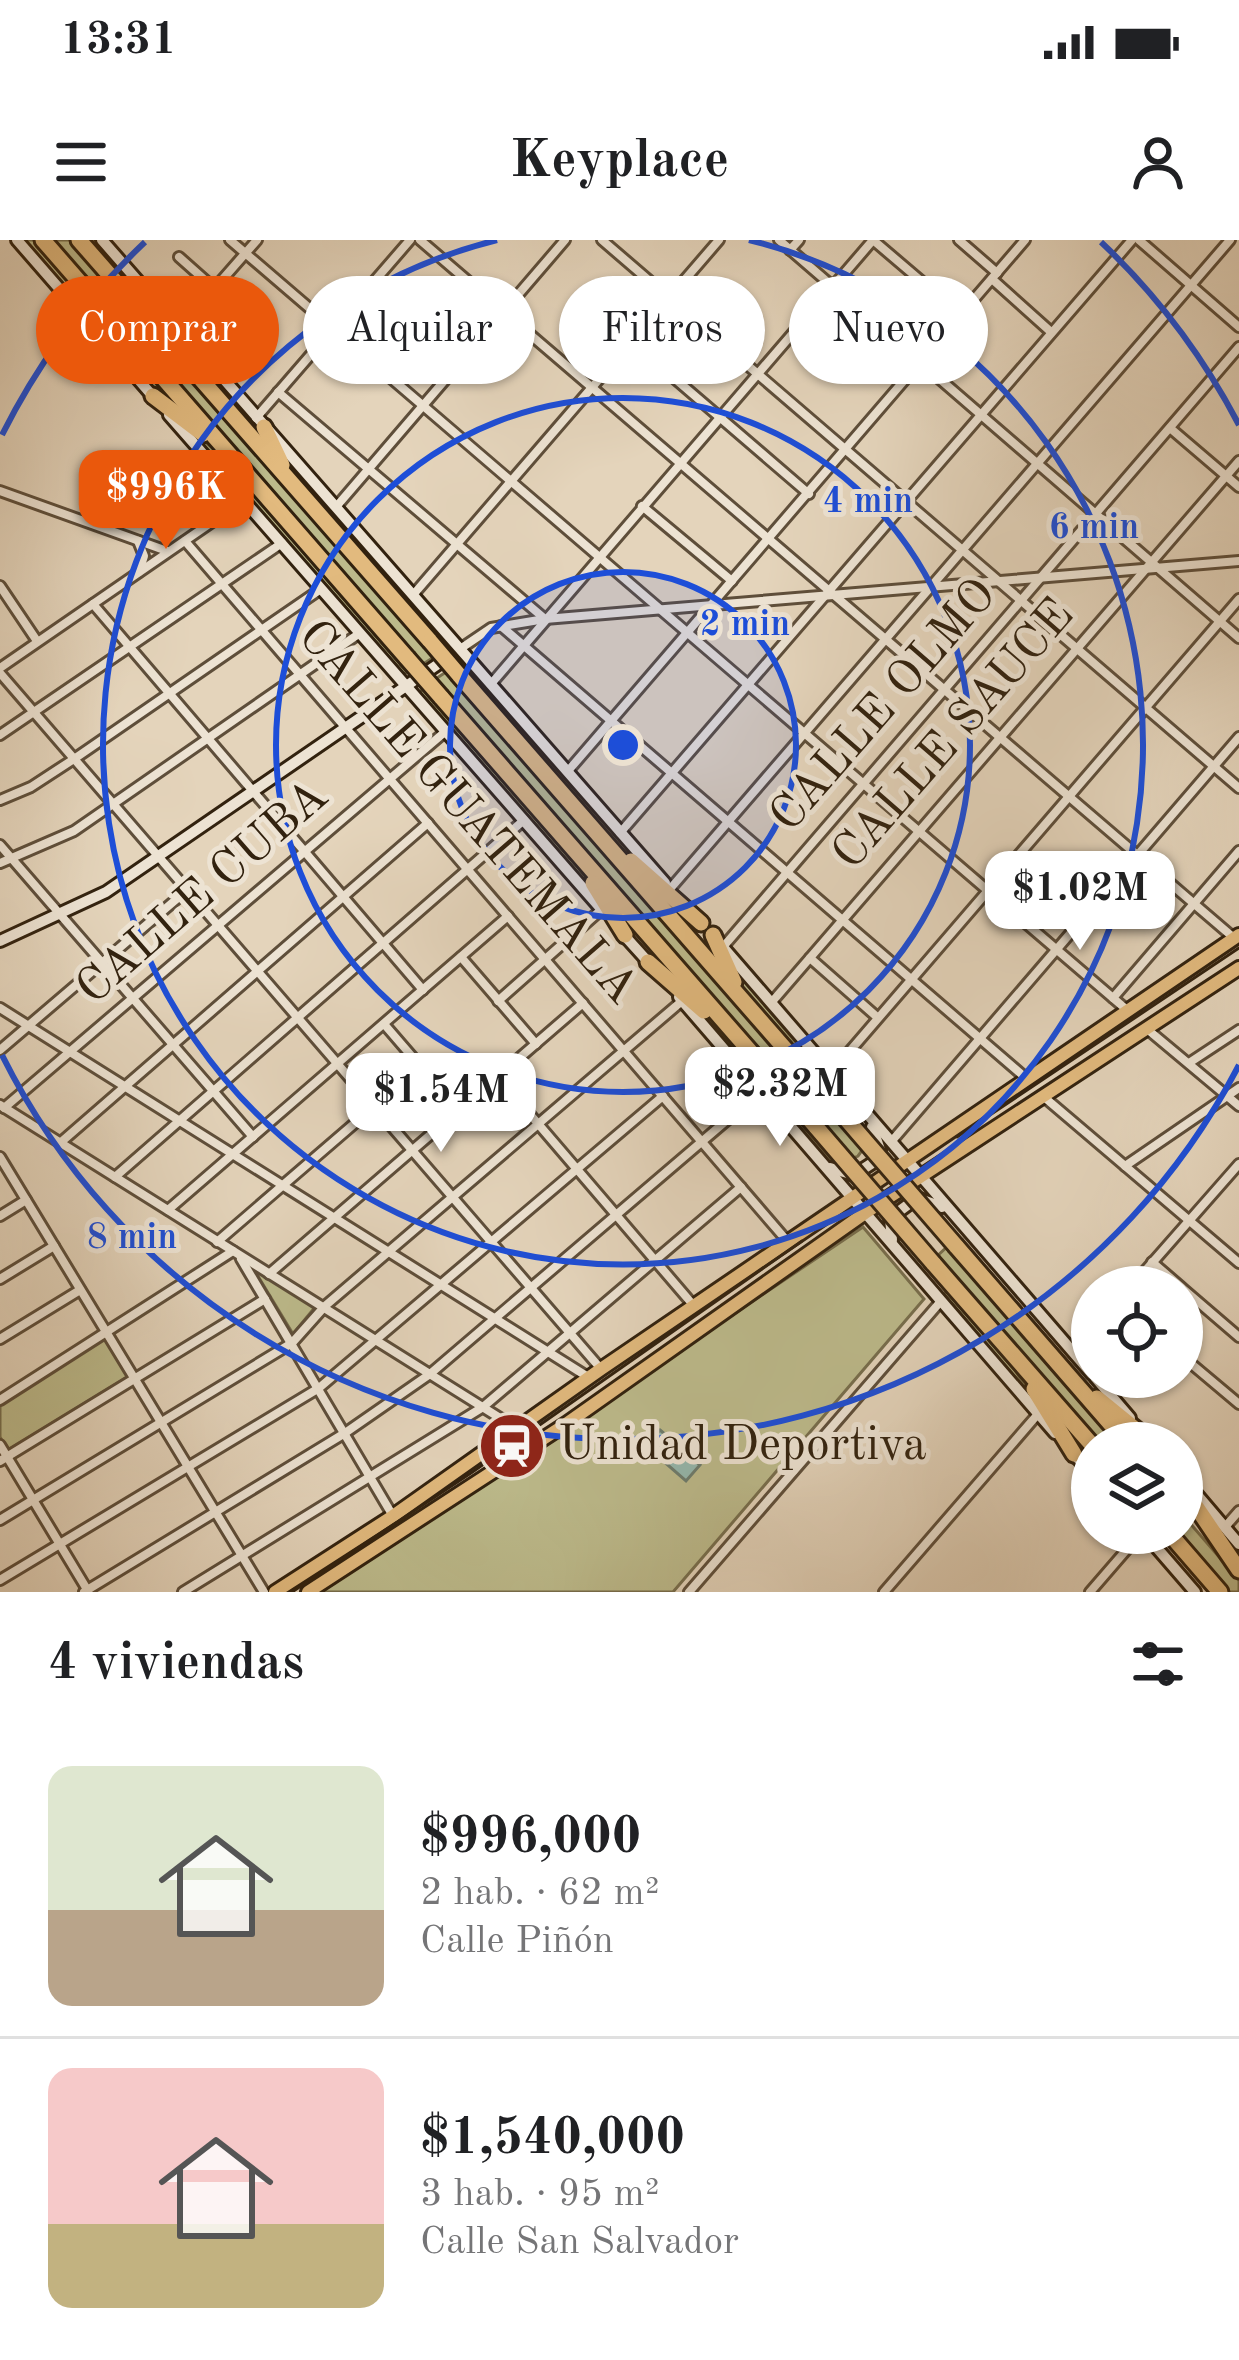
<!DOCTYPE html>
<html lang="es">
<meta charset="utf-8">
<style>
body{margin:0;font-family:"Old Standard TT",serif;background:#f6f6f6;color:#202124;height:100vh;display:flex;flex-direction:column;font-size:45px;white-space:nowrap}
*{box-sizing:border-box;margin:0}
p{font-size:39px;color:#757577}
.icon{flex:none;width:66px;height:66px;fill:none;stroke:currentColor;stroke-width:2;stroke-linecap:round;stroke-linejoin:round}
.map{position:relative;height:1352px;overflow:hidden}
.sheet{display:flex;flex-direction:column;background:#fff;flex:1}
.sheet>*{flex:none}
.banner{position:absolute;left:36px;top:36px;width:1167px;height:108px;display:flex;gap:24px}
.tools{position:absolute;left:1071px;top:1026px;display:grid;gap:24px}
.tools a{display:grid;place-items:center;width:132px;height:132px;border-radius:50%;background:#fff;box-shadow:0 3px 9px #0004;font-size:60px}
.price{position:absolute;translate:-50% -102px;padding:0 27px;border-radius:24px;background:#fff;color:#222;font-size:39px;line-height:78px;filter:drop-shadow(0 3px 6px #0008)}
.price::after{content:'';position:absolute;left:50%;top:72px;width:36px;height:27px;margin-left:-18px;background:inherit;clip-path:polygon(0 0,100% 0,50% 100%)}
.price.current{background:#ea580c;color:#fff}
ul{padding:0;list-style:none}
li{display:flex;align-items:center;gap:36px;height:300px;padding:0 48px}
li+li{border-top:3px solid #e0e0e0}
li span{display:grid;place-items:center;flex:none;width:336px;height:240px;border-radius:24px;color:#555}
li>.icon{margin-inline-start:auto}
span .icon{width:144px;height:144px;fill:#fffc;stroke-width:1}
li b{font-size:51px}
h2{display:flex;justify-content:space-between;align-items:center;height:144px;padding:0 48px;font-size:51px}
.chip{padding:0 42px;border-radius:54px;background:#fff;box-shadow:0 3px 9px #0004;font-size:42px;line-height:108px}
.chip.current{background:#ea580c;color:#fff}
.status{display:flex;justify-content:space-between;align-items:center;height:84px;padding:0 60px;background:#fff;direction:ltr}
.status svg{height:33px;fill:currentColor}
header{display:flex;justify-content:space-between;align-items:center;height:156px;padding:0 48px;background:#fff;font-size:54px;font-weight:700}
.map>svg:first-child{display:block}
.green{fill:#bcba8b;stroke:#776e4d;stroke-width:3}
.water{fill:#95b8ae;stroke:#6d7c6e;stroke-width:3}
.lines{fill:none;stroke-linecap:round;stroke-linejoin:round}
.minor-casing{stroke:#5e4e3a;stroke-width:14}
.secondary-casing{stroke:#32220f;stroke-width:16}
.primary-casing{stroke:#32220f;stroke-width:18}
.motorway-casing{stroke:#32220f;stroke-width:21}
.minor{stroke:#ede3d3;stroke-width:8}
.secondary{stroke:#ede3d3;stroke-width:10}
.primary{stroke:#e2ba7e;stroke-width:12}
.motorway{stroke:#e2ba7e;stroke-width:15}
.tram{stroke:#32220f;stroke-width:3}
.motorway-bridge-casing{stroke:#32220f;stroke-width:21;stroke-linecap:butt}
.motorway-bridge{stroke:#e2ba7e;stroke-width:15}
.ring{fill:none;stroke:#1d4ed8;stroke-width:6}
.labels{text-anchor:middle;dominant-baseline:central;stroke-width:10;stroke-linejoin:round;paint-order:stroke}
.street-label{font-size:48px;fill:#32220f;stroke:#ede3d3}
.poi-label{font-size:48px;fill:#32220f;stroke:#ede3d3;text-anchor:start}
.centre{fill:#1d4ed8;stroke:#ede3d3;stroke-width:6}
.ring-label{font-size:36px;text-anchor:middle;font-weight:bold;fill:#1d4ed8;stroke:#ede3d3;stroke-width:10;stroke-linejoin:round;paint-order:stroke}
</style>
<div class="status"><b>13:31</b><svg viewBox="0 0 49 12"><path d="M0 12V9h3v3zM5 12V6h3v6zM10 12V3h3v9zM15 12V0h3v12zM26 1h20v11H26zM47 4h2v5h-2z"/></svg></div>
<header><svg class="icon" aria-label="menu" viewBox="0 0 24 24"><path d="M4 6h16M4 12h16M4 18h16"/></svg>Keyplace<svg class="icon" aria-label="person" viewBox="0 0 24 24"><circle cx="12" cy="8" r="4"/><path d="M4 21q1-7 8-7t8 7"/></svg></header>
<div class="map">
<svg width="1239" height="1352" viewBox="0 0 1239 1352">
<rect width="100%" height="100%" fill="#e4d4bb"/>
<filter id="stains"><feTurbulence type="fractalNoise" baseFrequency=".00167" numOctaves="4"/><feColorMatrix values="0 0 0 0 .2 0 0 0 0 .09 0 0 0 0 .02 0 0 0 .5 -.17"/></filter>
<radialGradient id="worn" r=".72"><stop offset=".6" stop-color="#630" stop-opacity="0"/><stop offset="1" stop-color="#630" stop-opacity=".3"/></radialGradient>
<g class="green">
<polygon points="21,0 35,0 198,188 154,153"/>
<polygon points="50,0 70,0 434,417 420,426"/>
<polygon points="82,0 95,0 260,189 276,223"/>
<polygon points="175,177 215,210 407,432 402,435"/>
<polygon points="278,208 449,410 444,412 294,244"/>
<polygon points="461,422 646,629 586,578 457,425"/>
<polygon points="446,432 841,885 849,878 746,757 734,729 821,832 869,901 858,916 840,924 434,440"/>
<polygon points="423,449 572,617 603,666 418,454"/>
<polygon points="689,764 743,815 849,939"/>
<polygon points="863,987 924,1059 673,1352 321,1352"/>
<polygon points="948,1006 1120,1203 1097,1203 935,1018"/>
<polygon points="253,1028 316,1066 293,1094"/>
<polygon points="948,1049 1005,1114 1038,1167 944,1054"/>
<polygon points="105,1098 129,1136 8,1210 0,1197 0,1164"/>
<polygon points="1182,1274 1239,1340 1239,1352 1227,1352 1176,1293 1182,1293"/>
</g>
<polygon class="water" points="660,1190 700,1225 686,1241 646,1206"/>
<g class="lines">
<g class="minor-casing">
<g id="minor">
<polyline points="230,0 1127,770"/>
<polyline points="420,0 1234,698"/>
<polyline points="602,0 1239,548"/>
<polyline points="779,0 1239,398"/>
<polyline points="873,0 961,75"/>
<polyline points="959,0 997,33"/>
<polyline points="1139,0 1239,87"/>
<polyline points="790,10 799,0"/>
<polyline points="179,17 215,49"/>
<polyline points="992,39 1051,92"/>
<polyline points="179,89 257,0"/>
<polyline points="631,101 809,254"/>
<polyline points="278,152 545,379"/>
<polyline points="256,178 410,0"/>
<polyline points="1170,188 1239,247"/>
<polyline points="0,251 167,311"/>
<polyline points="642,266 732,341"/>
<polyline points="336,267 565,0"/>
<polyline points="138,301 144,316 139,332"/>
<polyline points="185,301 788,1002"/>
<polyline points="0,346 37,401"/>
<polyline points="413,355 719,0"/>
<polyline points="93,364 423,750"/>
<polyline points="501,386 1027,839"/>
<polyline points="460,409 491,388 545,379 1239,321"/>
<polyline points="0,428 244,260"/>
<polyline points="0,433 601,1129"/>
<polyline points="491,444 873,0"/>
<polyline points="0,495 282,303"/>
<polyline points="568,531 1025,0"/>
<polyline points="0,560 31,547 74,519 321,349"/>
<polyline points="620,593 1132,0"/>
<polyline points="0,605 253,897"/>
<polyline points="0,623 74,591 360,393"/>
<polyline points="670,649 1230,0"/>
<polyline points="723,707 1239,107"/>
<polyline points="461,717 536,804"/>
<polyline points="810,718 877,777"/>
<polyline points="1113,758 1239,611"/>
<polyline points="498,761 602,669"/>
<polyline points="771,763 1239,221"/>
<polyline points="0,768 588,1137"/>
<polyline points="384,784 459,871"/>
<polyline points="1147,789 1239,866"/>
<polyline points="0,810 186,651"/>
<polyline points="1189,823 1239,790"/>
<polyline points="831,833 1239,359"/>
<polyline points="498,837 694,1066"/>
<polyline points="1044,857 1239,1023"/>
<polyline points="0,865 516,1188"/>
<polyline points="4,868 446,491"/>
<polyline points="891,902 1239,497"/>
<polyline points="60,903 428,583"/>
<polyline points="0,917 264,1352"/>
<polyline points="1125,926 1239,848"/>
<polyline points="115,937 524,580"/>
<polyline points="168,970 508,676"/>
<polyline points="0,976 26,960"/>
<polyline points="217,1002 420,827"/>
<polyline points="241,1019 393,1276"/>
<polyline points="1152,1022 1181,1047"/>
<polyline points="269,1034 583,763"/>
<polyline points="0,1039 54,1006"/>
<polyline points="1131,1047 1239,924"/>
<polyline points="1182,1048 1239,1097"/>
<polyline points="0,1099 80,1050"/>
<polyline points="1074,1113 1092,1093"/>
<polyline points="1182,1116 1239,1164"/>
<polyline points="0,1160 233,1011"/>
<polyline points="0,1205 88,1351"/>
<polyline points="0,1221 265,1059"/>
<polyline points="0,1280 292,1103 325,1066 682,761"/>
<polyline points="1225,1287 1239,1271"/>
<polyline points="0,1340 319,1148 663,856"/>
<polyline points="84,1352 345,1193 430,1134 761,851"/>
<polyline points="183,1352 483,1167 741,947"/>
<polyline points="689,1352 941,1061"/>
<polyline points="884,1352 1038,1174"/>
<polyline points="1090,1352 1141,1293"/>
</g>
</g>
<g class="secondary-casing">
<g id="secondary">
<polyline points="17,0 157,161"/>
<polyline points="102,0 665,643"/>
<polyline points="169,175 603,671"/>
<polyline points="623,694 651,725"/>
<polyline points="0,701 106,652 447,418"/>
<polyline points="722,706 1092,1134"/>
<polyline points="679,757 1055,1193"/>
<polyline points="830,928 854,935 877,920 880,910 872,887"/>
<polyline points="892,1000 890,978 917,958 942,967"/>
<polyline points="1095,1137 1130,1178"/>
<polyline points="1071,1211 1092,1234"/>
<polyline points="1182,1237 1239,1304"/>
<polyline points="1144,1293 1195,1352"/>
</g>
</g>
<g class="primary-casing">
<g id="primary">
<polyline points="275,1352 393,1276 601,1129 1239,695"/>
<polyline points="308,1352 566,1184 865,973 1239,728"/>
</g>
</g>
<g class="motorway-casing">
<g id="motorway">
<polyline points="43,0 407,418"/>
<polyline points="79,0 430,401"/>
<polyline points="153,156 203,194"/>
<polyline points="264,187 282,225"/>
<polyline points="459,435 841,873"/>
<polyline points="441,457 817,888"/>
<polyline points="631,621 701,683"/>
<polyline points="593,643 625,695"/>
<polyline points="713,695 734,742"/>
<polyline points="648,722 704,771"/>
<polyline points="956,1006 1127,1203"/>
<polyline points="933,1023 1092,1205"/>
<polyline points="1034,1149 1074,1214"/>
<polyline points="1097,1158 1151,1202"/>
<polyline points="1182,1246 1239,1330"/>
<polyline points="1169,1293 1220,1352"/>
</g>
</g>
<use href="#minor" class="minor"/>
<use href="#secondary" class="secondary"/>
<use href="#primary" class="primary"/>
<use href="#motorway" class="motorway"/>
<g class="tram">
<polyline points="957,897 1239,708"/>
<polyline points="292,1352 471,1233 802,1001"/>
</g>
<g class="motorway-bridge-casing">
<g id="motorway-bridge">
<polyline points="430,401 459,435"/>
<polyline points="407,418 441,457"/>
<polyline points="841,873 956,1006"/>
<polyline points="817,888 933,1023"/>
</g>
</g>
<use href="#motorway-bridge" class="motorway-bridge"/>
</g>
<circle cx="623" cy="505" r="173" fill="#1d4ed8" fill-opacity=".12"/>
<g class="ring">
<circle cx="623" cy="505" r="173"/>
<circle cx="623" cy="505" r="347"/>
<path d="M749 0A520 520 0 1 1 497 0"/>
<path d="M1239 825A694 694 0 0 1 2 815M2 195A694 694 0 0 1 145 2M1101 2A694 694 0 0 1 1239 185"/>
</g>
<defs>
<g id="station-disc" transform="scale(3.45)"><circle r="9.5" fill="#8f2418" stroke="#ede3d3"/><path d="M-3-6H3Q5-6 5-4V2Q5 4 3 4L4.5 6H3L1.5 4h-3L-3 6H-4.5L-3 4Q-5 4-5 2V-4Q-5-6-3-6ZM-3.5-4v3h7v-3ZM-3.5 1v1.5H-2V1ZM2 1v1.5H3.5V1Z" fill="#fff"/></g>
</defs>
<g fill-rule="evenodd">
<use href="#station-disc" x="512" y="1206"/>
</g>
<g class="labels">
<g class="street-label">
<text transform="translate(884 466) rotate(-49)">CALLE OLMO</text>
<text transform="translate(954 495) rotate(-49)">CALLE SAUCE</text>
<text transform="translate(467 573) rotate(49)">CALLE GUATEMALA</text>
<text transform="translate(203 653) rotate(-41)">CALLE CUBA</text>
</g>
<g class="poi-label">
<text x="558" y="1206">Unidad Deportiva</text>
</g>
</g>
<circle cx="623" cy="505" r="18" class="centre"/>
<g class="ring-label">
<text x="868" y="272">4 min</text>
<text x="1094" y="298">6 min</text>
<text x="745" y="395">2 min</text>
<text x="132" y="1008">8 min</text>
</g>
<rect width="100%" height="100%" filter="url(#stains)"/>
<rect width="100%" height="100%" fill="url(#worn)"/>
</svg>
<div class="tools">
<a><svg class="icon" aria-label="locate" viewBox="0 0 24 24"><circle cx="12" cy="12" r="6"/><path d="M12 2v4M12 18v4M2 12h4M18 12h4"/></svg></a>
<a><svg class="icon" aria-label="layers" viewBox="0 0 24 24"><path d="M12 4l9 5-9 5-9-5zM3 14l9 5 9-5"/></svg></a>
</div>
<b class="price current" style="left:166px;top:312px">$996K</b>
<b class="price" style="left:1080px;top:713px">$1.02M</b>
<b class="price" style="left:780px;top:909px">$2.32M</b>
<b class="price" style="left:441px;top:915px">$1.54M</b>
<div class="banner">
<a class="chip current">Comprar</a>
<a class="chip">Alquilar</a>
<a class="chip">Filtros</a>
<a class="chip">Nuevo</a>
</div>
</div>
<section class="sheet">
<h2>4 viviendas<svg class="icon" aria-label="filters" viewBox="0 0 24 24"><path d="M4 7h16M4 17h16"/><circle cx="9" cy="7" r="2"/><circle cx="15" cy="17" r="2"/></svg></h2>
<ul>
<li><span style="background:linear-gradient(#dfe7d0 60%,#b9a48a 0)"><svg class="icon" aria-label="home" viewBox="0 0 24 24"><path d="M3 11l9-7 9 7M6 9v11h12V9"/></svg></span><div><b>$996,000</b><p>2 hab. · 62 m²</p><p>Calle Piñón</p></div></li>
<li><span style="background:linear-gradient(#f6c9c9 65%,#c2b280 0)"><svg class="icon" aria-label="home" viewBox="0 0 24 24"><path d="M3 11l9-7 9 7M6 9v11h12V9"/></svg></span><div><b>$1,540,000</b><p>3 hab. · 95 m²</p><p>Calle San Salvador</p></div></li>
</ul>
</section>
